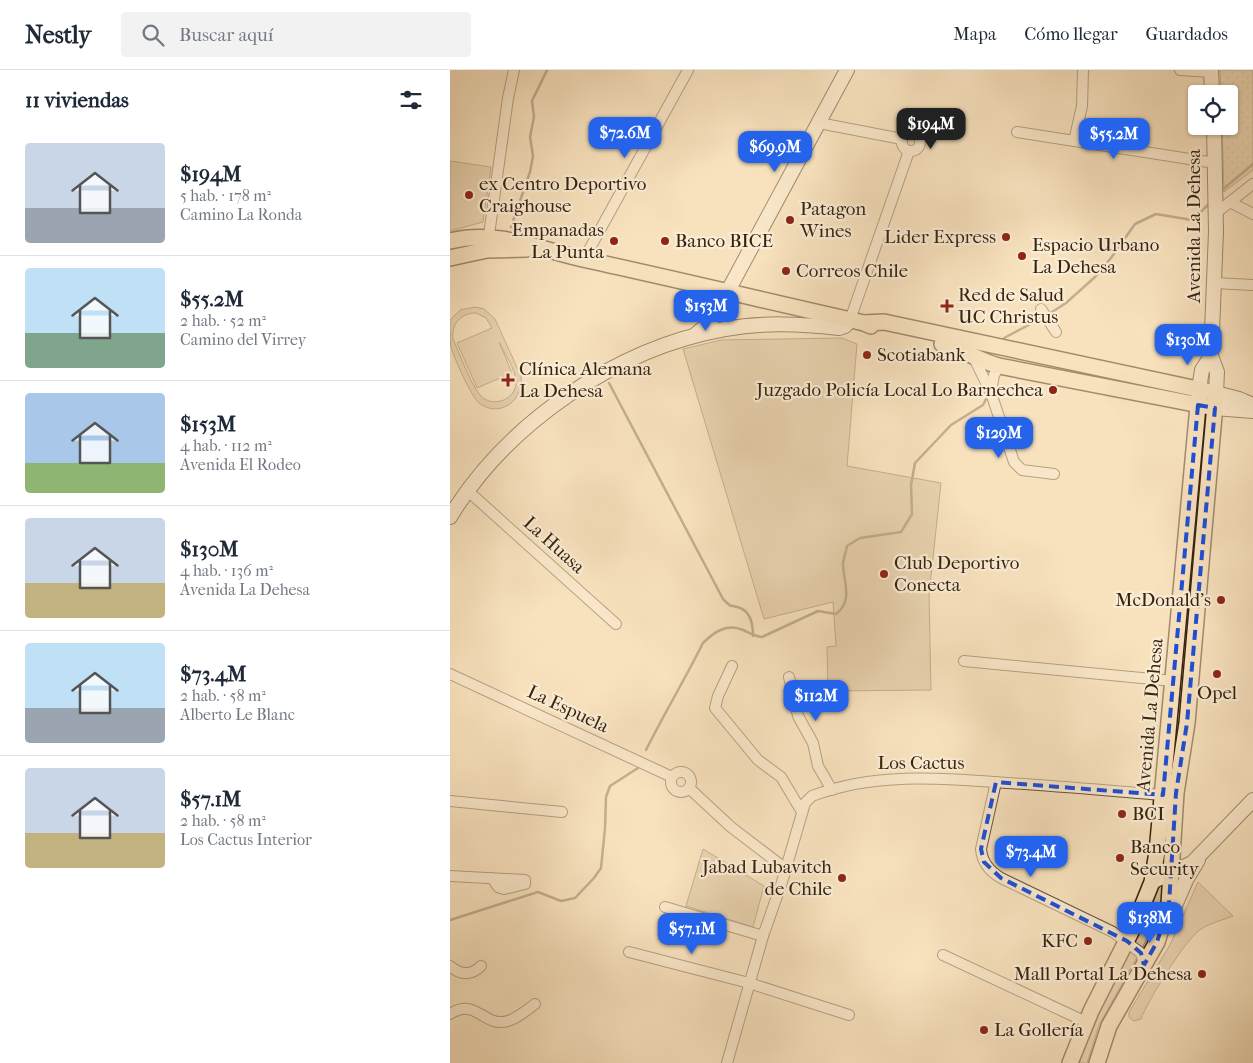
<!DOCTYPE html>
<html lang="es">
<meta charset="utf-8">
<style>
body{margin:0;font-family:"IM FELL French Canon",serif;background:#f2f2f3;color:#1f2937;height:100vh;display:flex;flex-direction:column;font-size:19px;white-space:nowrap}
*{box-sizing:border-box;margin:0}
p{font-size:16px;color:#747a83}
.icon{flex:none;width:28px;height:28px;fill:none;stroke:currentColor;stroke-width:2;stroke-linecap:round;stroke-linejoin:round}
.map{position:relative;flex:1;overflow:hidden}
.panel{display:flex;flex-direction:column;background:#fff;width:450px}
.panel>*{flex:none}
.controls{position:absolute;left:738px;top:15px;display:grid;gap:10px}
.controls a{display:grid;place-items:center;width:50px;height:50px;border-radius:5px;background:#fff;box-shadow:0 1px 4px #0004;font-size:25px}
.price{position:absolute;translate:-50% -42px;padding:0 11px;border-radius:10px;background:#2563eb;color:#fff;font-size:16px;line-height:32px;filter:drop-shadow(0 1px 2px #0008)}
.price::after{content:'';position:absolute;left:50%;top:30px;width:15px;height:11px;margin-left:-8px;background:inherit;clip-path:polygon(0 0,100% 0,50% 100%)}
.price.active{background:#222;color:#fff}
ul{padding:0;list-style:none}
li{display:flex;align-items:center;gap:15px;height:125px;padding:0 25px}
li+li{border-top:1px solid #e0e1e3}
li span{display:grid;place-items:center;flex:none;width:140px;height:100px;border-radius:5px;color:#555}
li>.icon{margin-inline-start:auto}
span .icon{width:60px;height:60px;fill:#fffc;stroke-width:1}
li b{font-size:21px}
h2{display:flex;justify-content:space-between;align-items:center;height:60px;padding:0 25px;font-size:21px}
header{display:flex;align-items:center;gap:30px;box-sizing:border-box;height:70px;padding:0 25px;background:#fff;border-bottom:1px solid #e0e1e3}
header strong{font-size:24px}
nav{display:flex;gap:28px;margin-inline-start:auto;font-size:18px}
.search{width:350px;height:45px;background:#f2f2f3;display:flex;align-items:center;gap:12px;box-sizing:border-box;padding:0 18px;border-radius:5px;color:#747a83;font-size:19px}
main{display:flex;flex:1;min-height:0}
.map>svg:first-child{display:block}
.grass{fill:#d7c2a0;stroke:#877256;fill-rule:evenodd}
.park{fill:url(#park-dots);stroke:#877256}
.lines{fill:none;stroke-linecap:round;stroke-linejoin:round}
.stream{stroke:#836f53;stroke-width:2.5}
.street-casing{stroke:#675339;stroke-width:12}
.secondary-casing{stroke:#37230d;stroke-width:16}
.primary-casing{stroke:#37230d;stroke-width:18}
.street{stroke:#faecd5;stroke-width:10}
.secondary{stroke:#faecd5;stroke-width:14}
.primary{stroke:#f8e2be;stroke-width:15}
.marked{fill:none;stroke:#1d4ed8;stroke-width:4;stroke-dasharray:10 6;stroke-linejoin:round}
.poi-dot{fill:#8f2418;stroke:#faecd5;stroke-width:2}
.labels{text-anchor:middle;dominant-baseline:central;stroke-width:4.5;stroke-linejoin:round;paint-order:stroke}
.poi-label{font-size:19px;fill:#37230d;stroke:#faecd5;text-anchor:start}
.street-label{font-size:19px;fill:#37230d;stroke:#faecd5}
</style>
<header>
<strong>Nestly</strong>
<div class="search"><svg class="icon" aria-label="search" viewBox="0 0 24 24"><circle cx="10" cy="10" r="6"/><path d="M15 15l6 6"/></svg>Buscar aquí</div>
<nav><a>Mapa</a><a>Cómo llegar</a><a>Guardados</a></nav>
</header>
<main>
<section class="panel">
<h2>11 viviendas<svg class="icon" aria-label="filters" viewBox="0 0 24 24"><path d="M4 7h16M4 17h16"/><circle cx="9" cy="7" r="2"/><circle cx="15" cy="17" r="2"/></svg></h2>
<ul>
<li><span style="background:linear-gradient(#c9d6e8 65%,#9aa5b1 0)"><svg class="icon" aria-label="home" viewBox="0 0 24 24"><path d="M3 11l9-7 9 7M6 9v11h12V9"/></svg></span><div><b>$194M</b><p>5 hab. · 178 m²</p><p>Camino La Ronda</p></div></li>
<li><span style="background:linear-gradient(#bfe0f5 65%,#7fa58c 0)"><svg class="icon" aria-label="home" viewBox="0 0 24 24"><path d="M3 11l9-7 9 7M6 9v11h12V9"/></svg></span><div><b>$55.2M</b><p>2 hab. · 52 m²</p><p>Camino del Virrey</p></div></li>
<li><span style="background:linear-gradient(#a9c7e8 70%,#8fb573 0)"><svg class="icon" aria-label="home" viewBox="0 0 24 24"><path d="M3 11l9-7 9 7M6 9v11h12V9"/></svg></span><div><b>$153M</b><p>4 hab. · 112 m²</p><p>Avenida El Rodeo</p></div></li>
<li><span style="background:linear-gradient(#c9d6e8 65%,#c2b280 0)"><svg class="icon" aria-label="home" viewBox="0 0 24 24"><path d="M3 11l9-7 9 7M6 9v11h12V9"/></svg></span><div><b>$130M</b><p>4 hab. · 136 m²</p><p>Avenida La Dehesa</p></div></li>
<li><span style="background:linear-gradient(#bfe0f5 65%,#9aa5b1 0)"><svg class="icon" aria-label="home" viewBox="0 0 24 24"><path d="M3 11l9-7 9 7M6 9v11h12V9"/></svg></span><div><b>$73.4M</b><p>2 hab. · 58 m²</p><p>Alberto Le Blanc</p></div></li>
<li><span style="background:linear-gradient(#c9d6e8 65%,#c2b280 0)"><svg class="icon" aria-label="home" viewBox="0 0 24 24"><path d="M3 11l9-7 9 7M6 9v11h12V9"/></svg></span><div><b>$57.1M</b><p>2 hab. · 58 m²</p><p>Los Cactus Interior</p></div></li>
</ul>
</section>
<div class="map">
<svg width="803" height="993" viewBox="0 0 803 993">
<defs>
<pattern id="park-dots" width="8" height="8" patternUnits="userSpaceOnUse" patternTransform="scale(1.25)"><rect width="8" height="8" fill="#d7c2a0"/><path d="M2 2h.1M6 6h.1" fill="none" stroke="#b9a689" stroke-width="1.8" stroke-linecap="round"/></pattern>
</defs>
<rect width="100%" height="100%" fill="#f8e2be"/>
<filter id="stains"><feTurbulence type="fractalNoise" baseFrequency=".004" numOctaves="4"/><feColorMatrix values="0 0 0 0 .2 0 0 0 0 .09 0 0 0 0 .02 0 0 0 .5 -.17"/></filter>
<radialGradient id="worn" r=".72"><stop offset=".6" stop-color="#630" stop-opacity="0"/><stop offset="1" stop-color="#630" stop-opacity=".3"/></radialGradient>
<g class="grass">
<polygon points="0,91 41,97 33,152 0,161"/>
<path d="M25 237 34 239 45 249 71 306C75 330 49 349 29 333 21 326 4 288 1 277 0 269 0 258 0 250L10 240ZM26 243 36 248 42 258 7 273 27 318 62 303 49 272C54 282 66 301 66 311 67 330 42 339 30 325 20 313 10 284 3 269 1 254 11 243 26 243Z"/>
<polygon points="392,268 407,274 397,396 491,413 479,525 481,620 378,621 377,577 386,576 383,532 314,549 233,279 271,270"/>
<polygon points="253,779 314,816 303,857 236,836"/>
<polygon points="716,807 715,837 649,955 637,993 626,993 704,815"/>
<path d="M748 812 783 846C773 850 760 853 751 859 736 868 697 932 691 949L684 951 679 947V942L720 875Z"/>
</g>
<polygon class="park" points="770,0 803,0 803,100 774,122 772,56 779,56 779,24 771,24"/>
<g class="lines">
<g class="stream">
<polyline points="772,120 803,94"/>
<polyline points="61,157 80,102 83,86 80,67 84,47 82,31 97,0"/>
<polyline points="599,244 616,233 645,207 661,188 685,154 706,144 742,150 760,133"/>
<polyline points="554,268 594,247"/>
<path d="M159 313 273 529C283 539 279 534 290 538 301 542 303 556 303 566"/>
<path d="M196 680C214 644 235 609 253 573 264 562 277 553 293 560 300 563 304 566 312 567L368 541 386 544C403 531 394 513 393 495 393 489 396 482 397 476L410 468 451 462 462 444 461 415 465 393 501 355 533 335 536 329"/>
<polyline points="0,850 88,822 111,831 125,828 144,808 151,798 155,758 156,727 160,716 188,698"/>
</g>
<g class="street-casing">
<g id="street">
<polyline points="730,0 761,2"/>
<polyline points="369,53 452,69"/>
<polyline points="567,62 765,93"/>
<circle cx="461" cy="72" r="9"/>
<polyline points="624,71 632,36 633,0"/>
<polyline points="780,132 803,144"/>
<polyline points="766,143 803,114"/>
<polyline points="38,172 58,28 64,0"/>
<polyline points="134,189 238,0"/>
<polyline points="764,213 803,215"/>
<polyline points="591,239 606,262"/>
<polyline points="400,250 459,81"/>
<polyline points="523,286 541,323 564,392 572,400 604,404"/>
<polyline points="541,322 544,305 549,296"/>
<polyline points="18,421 166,554"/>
<polyline points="514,591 723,611"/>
<polyline points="282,596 268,626 265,638 308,690 331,707 352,742"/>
<polyline points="0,604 222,707"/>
<polyline points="339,607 348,646 363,673 368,696 382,720"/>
<circle cx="231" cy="712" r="10"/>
<path d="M546 712 531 779C532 792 539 801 551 808L663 862 691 883 694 895"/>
<polyline points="239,718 281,757 336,799"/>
<polyline points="0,731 112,742"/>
<polyline points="0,806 75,810 75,814 54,819 48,817 42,808"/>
<polyline points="215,837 313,866"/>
<polyline points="179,882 299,913 399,945"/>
<polyline points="493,885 636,952"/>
<path d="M0 896C10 905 21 906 31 896"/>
<path d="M0 944C27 927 33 958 58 951 68 948 77 940 85 934"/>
<path d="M277 993 313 866 332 812 355 733 362 726C425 702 491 708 557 713 609 716 661 721 713 725"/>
</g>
</g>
<g class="secondary-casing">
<g id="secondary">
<polyline points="761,0 762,24"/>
<polyline points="764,56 766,162 761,286 767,302 766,323 789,329 803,335"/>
<polyline points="245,265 256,256 265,245 397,0"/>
<polyline points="749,319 752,300 761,286"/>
<polyline points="765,338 803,341"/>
<path d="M0 447C57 353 167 278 275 259 313 252 351 254 389 258L395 256 400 250"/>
<polyline points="702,812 742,793 803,730"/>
<polyline points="719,849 737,808 748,790"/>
</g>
</g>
<g class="primary-casing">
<g id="primary">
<path d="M0 171C48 159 90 180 137 190 229 210 321 232 414 253L421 256"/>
<polyline points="0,188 37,180 77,179"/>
<polyline points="414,253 434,252 766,323 737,653 726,723 719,834 707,872 659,956 647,993"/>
<path d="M492 274C513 279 529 291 549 296L765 338"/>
<polyline points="620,993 641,941 685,854 702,812 707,782 749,325"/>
</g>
</g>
<use href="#street" class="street"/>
<use href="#secondary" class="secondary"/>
<use href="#primary" class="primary"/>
</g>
<path d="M0 0H803V993H0ZM748 335 765 338 737 653 726 723 719 834 707 872 694 895 691 883 677 871 551 808 534 792 531 779 546 712 713 725Z" fill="#f8e2be" fill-opacity=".55" fill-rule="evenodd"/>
<path class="marked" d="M748 335 765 338 737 653 726 723 719 834 707 872 694 895 691 883 677 871 551 808 534 792 531 779 546 712 713 725Z"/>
<g class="poi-dot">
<circle cx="19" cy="125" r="5"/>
<circle cx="340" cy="150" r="5"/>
<circle cx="556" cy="167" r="5"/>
<circle cx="164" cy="171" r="5"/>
<circle cx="215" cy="171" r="5"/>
<circle cx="572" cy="186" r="5"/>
<circle cx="336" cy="201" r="5"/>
<path d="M494.5 228.5h5v5h5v5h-5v5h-5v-5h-5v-5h5z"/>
<circle cx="417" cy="285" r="5"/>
<path d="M55.5 302.5h5v5h5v5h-5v5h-5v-5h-5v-5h5z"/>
<circle cx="603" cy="320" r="5"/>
<circle cx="434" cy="504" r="5"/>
<circle cx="771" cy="530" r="5"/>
<circle cx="767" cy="604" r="5"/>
<circle cx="672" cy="744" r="5"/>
<circle cx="670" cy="788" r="5"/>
<circle cx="392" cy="808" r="5"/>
<circle cx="638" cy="871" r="5"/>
<circle cx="752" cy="904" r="5"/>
<circle cx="534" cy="960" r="5"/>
</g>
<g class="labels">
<g class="poi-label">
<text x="29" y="114">ex Centro Deportivo<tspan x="29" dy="22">Craighouse</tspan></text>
<text x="350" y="139">Patagon<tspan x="350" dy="22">Wines</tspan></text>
<text x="154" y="160" text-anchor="end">Empanadas<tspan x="154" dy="22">La Punta</tspan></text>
<text x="546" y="167" text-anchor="end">Lider Express</text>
<text x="225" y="171">Banco BICE</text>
<text x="582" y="175">Espacio Urbano<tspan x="582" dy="22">La Dehesa</tspan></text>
<text x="346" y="201">Correos Chile</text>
<text x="508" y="225">Red de Salud<tspan x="508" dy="22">UC Christus</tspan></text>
<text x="427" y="285">Scotiabank</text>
<text x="69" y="299">Clínica Alemana<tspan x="69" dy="22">La Dehesa</tspan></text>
<text x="593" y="320" text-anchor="end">Juzgado Policía Local Lo Barnechea</text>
<text x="444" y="493">Club Deportivo<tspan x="444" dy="22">Conecta</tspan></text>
<text x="761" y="530" text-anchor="end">McDonald's</text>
<text x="767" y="623" text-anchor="middle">Opel</text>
<text x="682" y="744">BCI</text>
<text x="680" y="777">Banco<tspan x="680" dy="22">Security</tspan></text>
<text x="382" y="797" text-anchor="end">Jabad Lubavitch<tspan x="382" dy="22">de Chile</tspan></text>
<text x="628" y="871" text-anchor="end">KFC</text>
<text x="742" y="904" text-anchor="end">Mall Portal La Dehesa</text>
<text x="544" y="960">La Gollería</text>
</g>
<g class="street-label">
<text transform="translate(744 156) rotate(-90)">Avenida La Dehesa</text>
<text transform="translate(104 475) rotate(42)">La Huasa</text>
<text transform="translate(118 639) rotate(25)">La Espuela</text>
<text transform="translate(700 645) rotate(-85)">Avenida La Dehesa</text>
<text x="471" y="693">Los Cactus</text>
</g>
</g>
<rect width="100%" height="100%" filter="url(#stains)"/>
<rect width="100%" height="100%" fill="url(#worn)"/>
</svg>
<div class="controls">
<a><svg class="icon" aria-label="locate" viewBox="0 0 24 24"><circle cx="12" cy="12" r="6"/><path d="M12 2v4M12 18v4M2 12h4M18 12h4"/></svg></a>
</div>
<b class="price active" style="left:481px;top:80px">$194M</b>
<b class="price" style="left:175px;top:89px">$72.6M</b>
<b class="price" style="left:664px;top:90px">$55.2M</b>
<b class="price" style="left:325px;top:103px">$69.9M</b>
<b class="price" style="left:256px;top:262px">$153M</b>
<b class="price" style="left:738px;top:296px">$130M</b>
<b class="price" style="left:549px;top:389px">$129M</b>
<b class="price" style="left:366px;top:652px">$112M</b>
<b class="price" style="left:581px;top:808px">$73.4M</b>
<b class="price" style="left:700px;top:874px">$138M</b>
<b class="price" style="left:242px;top:885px">$57.1M</b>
</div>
</main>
